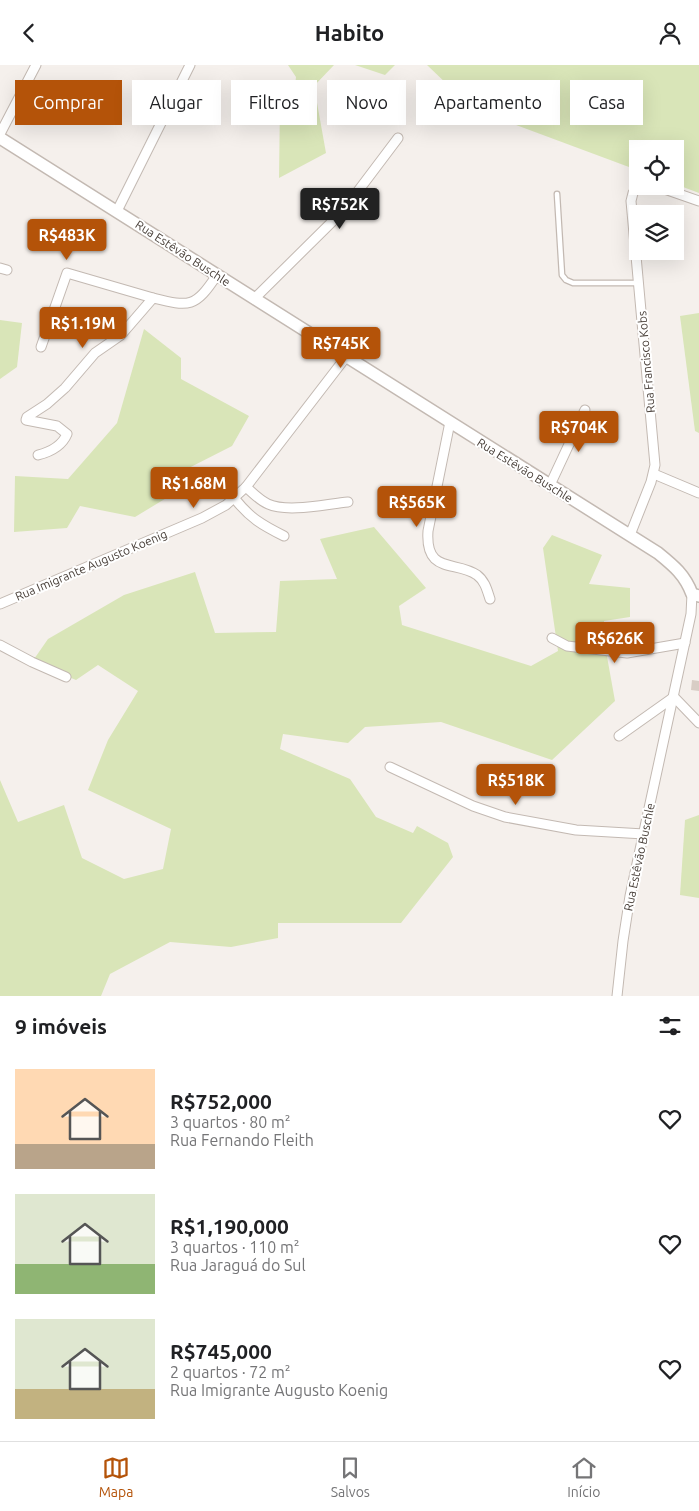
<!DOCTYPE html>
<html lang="pt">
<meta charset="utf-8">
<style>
body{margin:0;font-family:Ubuntu,sans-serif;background:#f6f6f6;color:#202124;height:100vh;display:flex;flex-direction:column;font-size:19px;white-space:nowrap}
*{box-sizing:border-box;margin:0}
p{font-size:16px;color:#757577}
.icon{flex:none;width:28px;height:28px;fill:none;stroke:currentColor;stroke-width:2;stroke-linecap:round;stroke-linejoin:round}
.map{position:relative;height:931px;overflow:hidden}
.details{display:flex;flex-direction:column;background:#fff;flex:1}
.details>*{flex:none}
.banner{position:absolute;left:15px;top:15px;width:670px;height:45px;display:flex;gap:10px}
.controls{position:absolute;left:629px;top:75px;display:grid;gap:10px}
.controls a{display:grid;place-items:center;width:55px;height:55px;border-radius:0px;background:#fff;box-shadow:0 5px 20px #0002;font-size:25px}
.price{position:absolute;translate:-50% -42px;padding:0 11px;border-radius:5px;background:#b45309;color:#fff;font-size:16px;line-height:32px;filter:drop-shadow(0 1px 2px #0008)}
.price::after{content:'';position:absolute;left:50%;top:30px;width:15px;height:11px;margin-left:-8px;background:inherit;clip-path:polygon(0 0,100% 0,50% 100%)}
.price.selected{background:#222;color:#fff}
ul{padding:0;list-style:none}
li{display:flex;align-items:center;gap:15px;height:125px;padding:0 15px}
li span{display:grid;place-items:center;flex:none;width:140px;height:100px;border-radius:0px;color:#555}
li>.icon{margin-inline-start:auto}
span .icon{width:60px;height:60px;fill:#fffc;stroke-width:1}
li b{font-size:21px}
h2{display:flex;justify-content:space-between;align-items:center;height:60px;padding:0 15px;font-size:21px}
.chip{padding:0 18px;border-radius:0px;background:#fff;box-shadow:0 5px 20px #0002;font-size:18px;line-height:45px}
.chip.selected{background:#b45309;color:#fff}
header{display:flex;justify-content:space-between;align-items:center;height:65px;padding:0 15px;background:#fff;font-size:22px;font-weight:700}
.dock{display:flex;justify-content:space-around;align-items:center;height:70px;border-top:1px solid #e0e0e0;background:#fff;font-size:14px;color:#757577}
.dock a{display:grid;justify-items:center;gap:2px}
.dock .selected{color:#b45309}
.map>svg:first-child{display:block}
.green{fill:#d9e5b8}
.building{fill:#d8cdc5}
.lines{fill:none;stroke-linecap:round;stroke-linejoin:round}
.service-casing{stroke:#c3b9b2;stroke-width:7}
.minor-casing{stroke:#c3b9b2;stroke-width:11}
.tertiary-casing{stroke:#c3b9b2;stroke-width:14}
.service{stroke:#fff;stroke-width:4.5}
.minor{stroke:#fff;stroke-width:9}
.tertiary{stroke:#fff;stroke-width:11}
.labels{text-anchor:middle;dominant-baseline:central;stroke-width:4;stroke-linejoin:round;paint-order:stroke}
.street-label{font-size:12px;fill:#49403a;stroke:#fff}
</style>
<header><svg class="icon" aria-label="back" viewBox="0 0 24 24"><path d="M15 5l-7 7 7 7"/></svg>Habito<svg class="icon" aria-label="person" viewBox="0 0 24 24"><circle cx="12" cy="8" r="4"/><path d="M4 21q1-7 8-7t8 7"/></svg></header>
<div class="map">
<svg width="699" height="931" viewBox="0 0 699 931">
<rect width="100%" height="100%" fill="#f5f0ec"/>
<g class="green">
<polygon points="288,0 334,0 314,21 326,88 279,113 280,38 293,38 296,12"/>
<polygon points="355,0 395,0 385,10"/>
<polygon points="427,0 699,0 699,128 675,119 675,84 638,84 637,105 473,44"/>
<polygon points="699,248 699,368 695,366 680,251"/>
<polygon points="0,255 22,258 17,302 0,314"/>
<polygon points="144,264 181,293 181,314 249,351 232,381 175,410 178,426 135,452 80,441 67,463 14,467 15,411 68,414 117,358"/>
<polygon points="374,462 426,523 399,541 402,560 531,601 558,586 543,483 552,470 602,490 589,519 630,523 630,552 604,556 606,586 615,636 552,695 441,657 365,662 348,678 283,669 280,684 350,714 376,752 413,768 417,761 448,778 453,792 401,858 278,858 278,873 231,882 170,877 110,909 101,931 0,931 0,715 18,757 64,740 82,793 124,814 163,804 171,764 88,725 108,675 138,626 98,600 76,615 32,597 48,574 124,530 195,507 215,568 276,567 280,516 337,514 320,474"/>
<polygon points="699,750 699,833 680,830 685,755"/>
</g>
<polygon class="building" points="692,615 699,616 699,626 691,625"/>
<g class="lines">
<g class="service-casing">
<polyline id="service" points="557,129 562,210 566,215 573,218 639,218"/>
</g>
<g class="minor-casing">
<g id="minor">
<polyline points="0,69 36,0"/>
<polyline points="656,121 699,136"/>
<polyline points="117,146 190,0"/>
<polyline points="0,203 7,205"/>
<polyline points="254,234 343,146 398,73"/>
<polyline points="41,282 67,208 153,233"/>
<path d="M450 357 428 466C425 510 456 495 477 510 485 516 487 525 490 534"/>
<path d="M38 390C50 387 62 381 67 369L57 361 26 355 27 352 47 339 65 323 95 288 121 270 153 233C190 242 195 243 217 210"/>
<polyline points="654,409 699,428"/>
<polyline points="550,420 585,345"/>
<path d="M246 422C253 428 259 435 268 439 288 448 326 439 348 437"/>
<path d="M235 434C250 453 262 460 284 471"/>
<polyline points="630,470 651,417 655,400 631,136 633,128 639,121"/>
<polyline points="0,539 202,453 226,440 246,422 346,292"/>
<polyline points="552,573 567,581 627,588 685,578"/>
<polyline points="0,580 32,597 66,612"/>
<polyline points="619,671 674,632 699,658"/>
<polyline points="390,702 473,741 505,752 576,765 644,769"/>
<polyline points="617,931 623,876 630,831 691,549 692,529"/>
</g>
</g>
<g class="tertiary-casing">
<path id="tertiary" d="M0 73 658 488C674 501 685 510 692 529L699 531"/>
</g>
<use href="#service" class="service"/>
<use href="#minor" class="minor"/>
<use href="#tertiary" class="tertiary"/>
</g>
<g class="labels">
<g class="street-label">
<text transform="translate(183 188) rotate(33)">Rua Estêvão Buschle</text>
<text transform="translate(646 297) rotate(-95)">Rua Francisco Kobs</text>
<text transform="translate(525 405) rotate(32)">Rua Estêvão Buschle</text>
<text transform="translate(91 500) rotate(-23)">Rua Imigrante Augusto Koenig</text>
<text transform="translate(639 792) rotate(-78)">Rua Estêvão Buschle</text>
</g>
</g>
</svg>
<div class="controls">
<a><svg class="icon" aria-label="locate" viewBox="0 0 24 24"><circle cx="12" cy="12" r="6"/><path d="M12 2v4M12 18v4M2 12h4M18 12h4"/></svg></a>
<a><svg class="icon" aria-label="layers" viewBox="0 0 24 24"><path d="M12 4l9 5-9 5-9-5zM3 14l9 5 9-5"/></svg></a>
</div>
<b class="price selected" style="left:340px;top:165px">R$752K</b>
<b class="price" style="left:67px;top:196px">R$483K</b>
<b class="price" style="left:83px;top:284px">R$1.19M</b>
<b class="price" style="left:341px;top:304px">R$745K</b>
<b class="price" style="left:579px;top:388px">R$704K</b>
<b class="price" style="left:194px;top:444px">R$1.68M</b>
<b class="price" style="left:417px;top:463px">R$565K</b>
<b class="price" style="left:615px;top:599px">R$626K</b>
<b class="price" style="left:516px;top:741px">R$518K</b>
<div class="banner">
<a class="chip selected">Comprar</a>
<a class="chip">Alugar</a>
<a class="chip">Filtros</a>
<a class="chip">Novo</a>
<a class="chip">Apartamento</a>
<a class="chip">Casa</a>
</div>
</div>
<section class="details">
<h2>9 imóveis<svg class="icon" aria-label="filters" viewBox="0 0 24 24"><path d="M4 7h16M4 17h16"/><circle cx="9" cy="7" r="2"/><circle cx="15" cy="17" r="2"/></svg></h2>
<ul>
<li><span style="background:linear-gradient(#ffd9b3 75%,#b9a48a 0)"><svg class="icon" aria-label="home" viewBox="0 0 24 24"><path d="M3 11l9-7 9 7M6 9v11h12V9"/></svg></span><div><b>R$752,000</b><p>3 quartos · 80 m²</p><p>Rua Fernando Fleith</p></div><svg class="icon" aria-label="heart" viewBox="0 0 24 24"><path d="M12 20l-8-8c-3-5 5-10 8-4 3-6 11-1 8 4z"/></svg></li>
<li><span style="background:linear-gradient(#dfe7d0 70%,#8fb573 0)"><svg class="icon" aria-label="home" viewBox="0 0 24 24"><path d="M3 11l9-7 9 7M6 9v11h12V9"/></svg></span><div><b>R$1,190,000</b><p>3 quartos · 110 m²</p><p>Rua Jaraguá do Sul</p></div><svg class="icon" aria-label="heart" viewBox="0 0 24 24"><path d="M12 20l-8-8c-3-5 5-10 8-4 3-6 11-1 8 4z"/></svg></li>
<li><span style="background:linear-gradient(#dfe7d0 70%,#c2b280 0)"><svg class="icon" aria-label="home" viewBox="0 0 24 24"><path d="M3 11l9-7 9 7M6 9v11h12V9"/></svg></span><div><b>R$745,000</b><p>2 quartos · 72 m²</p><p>Rua Imigrante Augusto Koenig</p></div><svg class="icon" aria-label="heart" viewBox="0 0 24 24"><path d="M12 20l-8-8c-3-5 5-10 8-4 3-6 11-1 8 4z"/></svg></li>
</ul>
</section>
<nav class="dock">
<a class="selected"><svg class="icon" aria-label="map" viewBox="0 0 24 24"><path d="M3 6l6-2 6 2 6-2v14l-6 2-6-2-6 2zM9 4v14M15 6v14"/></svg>Mapa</a>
<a><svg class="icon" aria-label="saved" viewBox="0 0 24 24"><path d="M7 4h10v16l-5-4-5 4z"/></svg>Salvos</a>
<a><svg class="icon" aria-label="home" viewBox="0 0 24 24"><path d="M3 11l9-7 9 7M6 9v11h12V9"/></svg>Início</a>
</nav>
